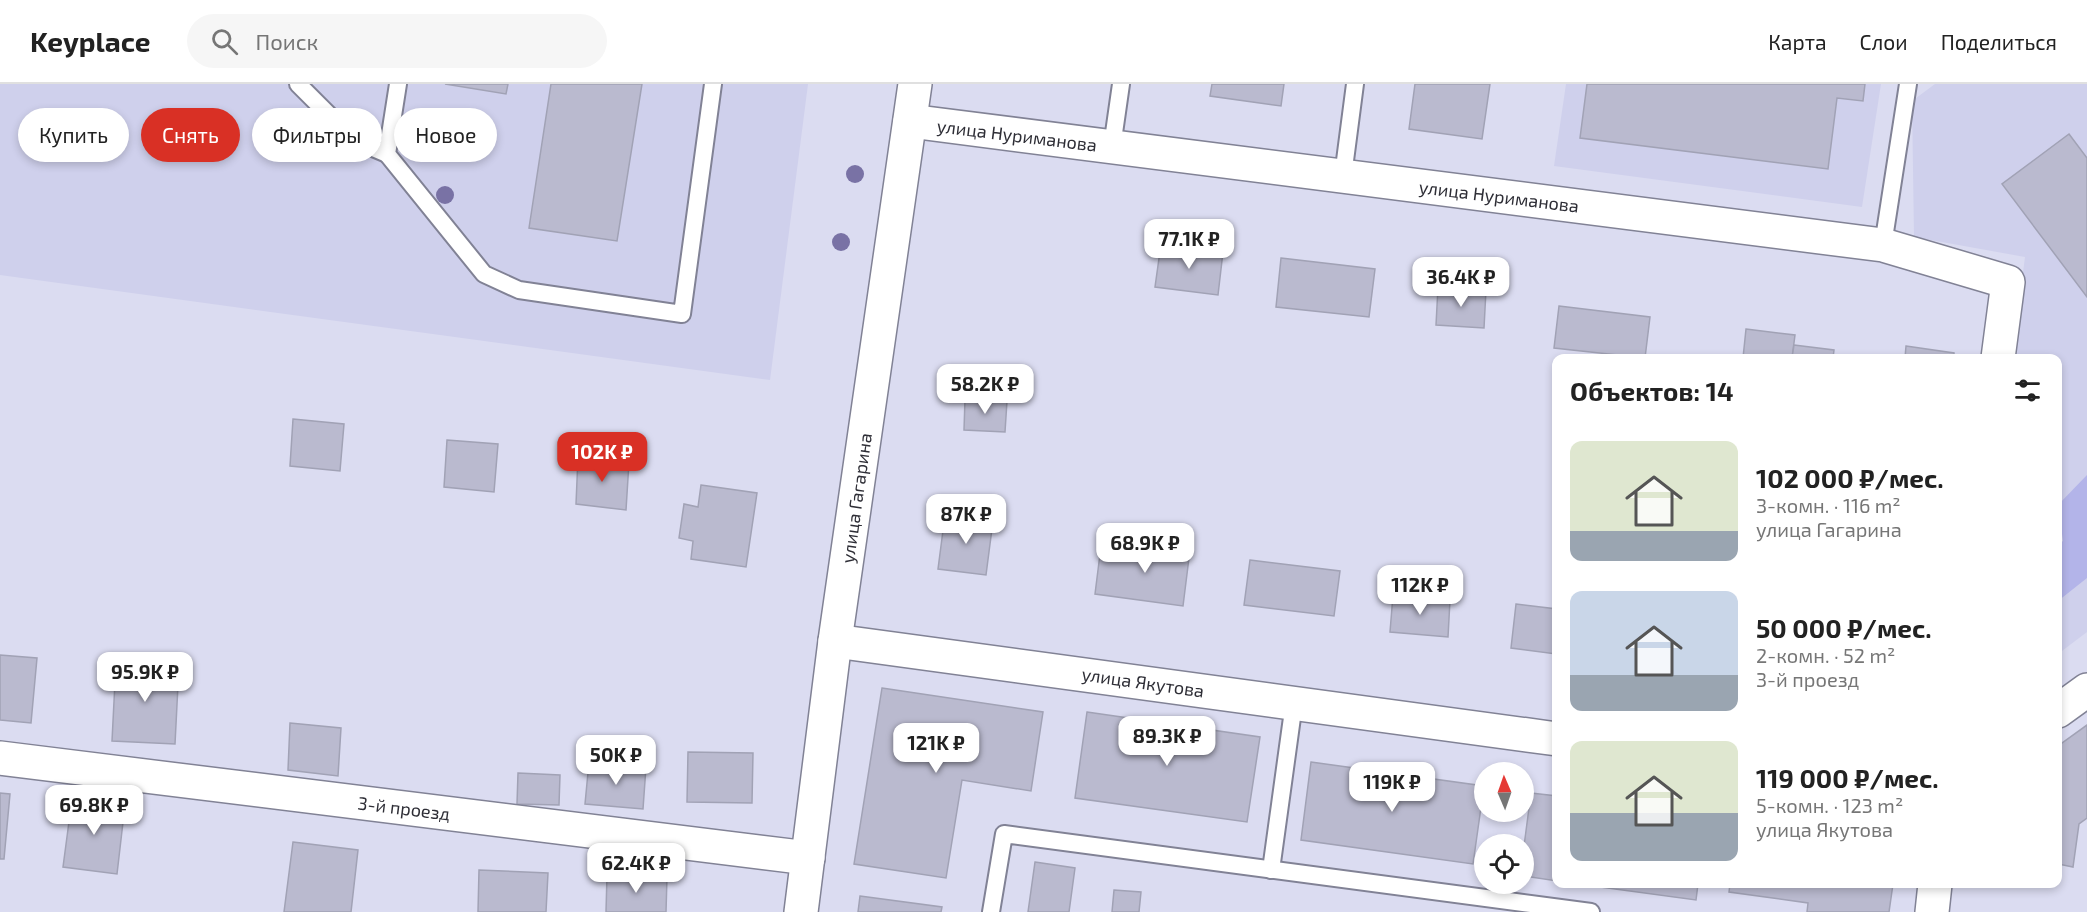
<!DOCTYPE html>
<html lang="ru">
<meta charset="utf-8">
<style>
body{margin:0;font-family:"Exo 2",sans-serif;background:#f6f6f6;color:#222;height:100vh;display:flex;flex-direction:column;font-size:22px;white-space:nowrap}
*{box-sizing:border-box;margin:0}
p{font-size:20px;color:#767676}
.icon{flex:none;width:33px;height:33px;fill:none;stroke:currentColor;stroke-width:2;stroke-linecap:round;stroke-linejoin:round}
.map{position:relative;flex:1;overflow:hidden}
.drawer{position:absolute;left:1552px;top:270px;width:510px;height:534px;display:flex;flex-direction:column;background:#fff;border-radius:12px;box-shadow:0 3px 9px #0003}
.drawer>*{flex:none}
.guide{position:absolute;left:18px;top:24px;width:570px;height:54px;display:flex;gap:12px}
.needle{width:39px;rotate:358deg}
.fabs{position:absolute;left:1474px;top:678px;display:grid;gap:12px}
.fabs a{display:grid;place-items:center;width:60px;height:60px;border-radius:50%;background:#fff;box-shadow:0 3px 9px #0003;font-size:30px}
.price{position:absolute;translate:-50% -51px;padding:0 14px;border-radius:12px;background:#fff;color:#222;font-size:20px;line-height:39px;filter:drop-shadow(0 2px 3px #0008)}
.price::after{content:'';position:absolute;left:50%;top:36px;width:18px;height:14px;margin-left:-9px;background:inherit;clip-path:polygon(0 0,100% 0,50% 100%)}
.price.active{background:#d93025;color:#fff}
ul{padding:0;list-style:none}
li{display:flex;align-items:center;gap:18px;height:150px;padding:0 18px}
li span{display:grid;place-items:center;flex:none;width:168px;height:120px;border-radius:12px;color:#555}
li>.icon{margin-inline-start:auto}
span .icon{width:72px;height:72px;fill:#fffc;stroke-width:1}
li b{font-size:26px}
h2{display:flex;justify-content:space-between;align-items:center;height:72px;padding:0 18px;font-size:26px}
.tag{padding:0 21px;border-radius:27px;background:#fff;box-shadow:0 3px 9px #0003;font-size:21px;line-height:54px}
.tag.active{background:#d93025;color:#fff}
header{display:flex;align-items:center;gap:36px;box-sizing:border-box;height:84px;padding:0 30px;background:#fff;border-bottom:2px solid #e0e0e0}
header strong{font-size:28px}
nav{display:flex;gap:33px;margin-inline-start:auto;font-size:21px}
.search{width:420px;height:54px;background:#f6f6f6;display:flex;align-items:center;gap:15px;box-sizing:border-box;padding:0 21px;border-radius:33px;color:#767676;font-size:22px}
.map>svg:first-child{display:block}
.built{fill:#cfd0ec}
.green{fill:#b3b4e9}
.building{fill:#babacf;stroke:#a1a2b5;stroke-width:1.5}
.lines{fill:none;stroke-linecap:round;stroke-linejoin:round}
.lane-casing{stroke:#818295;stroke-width:20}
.street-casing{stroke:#818295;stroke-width:36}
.lane{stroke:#fff;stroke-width:16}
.street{stroke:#fff;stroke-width:33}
.tree{fill:#7972a5}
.labels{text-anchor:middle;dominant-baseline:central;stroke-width:5;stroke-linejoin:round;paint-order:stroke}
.street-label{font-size:18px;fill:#2e2e36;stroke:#fff}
</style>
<header>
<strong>Keyplace</strong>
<div class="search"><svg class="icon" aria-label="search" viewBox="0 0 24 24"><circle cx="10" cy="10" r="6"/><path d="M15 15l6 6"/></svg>Поиск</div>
<nav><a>Карта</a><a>Слои</a><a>Поделиться</a></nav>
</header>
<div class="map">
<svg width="2087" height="828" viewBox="0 0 2087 828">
<rect width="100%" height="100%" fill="#dbdcf1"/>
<g class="built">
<polygon points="0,0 808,0 770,296 0,191"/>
<polygon points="1566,0 1881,0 1862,123 1554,82"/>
<polygon points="1935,0 2087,0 2087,548 2058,570 2058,274 2012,274 2025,173 1914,153 1912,17"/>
</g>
<polygon class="green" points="2087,391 2087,494 2058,517 2058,461 2063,457 2058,421"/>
<g class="building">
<polygon points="445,0 508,0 506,10"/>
<polygon points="551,0 642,0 617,157 529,144"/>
<polygon points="1212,0 1284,0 1281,22 1210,12"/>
<polygon points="1415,0 1490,0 1482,55 1409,45"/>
<polygon points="1587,0 1865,0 1863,17 1837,14 1828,85 1580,54"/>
<polygon points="2069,50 2087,74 2087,213 2002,100"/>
<polygon points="1161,160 1223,168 1218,211 1155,203"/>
<polygon points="1281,174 1375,185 1369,233 1276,223"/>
<polygon points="1438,203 1486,206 1484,244 1436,241"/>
<polygon points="1559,222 1650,233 1645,274 1554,264"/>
<polygon points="1746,245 1795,251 1792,274 1743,274"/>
<polygon points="1794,261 1834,266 1833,274 1792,274"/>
<polygon points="1906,262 1954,269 1954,274 1905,274"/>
<polygon points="965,315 1007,317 1005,348 964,346"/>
<polygon points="293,335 344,340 340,387 290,382"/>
<polygon points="447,356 498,360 494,408 444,403"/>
<polygon points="578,373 629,378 626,426 576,420"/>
<polygon points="701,401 757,409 746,483 691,475 693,457 679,454 684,420 698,423"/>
<polygon points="945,431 993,437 986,491 938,485"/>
<polygon points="1128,457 1190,466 1183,522 1095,510 1100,470 1126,474"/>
<polygon points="1250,476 1340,487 1334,532 1244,521"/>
<polygon points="1393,511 1450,516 1448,553 1390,548"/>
<polygon points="1516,520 1557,525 1556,570 1511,564"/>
<polygon points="0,571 37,574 31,639 0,636"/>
<polygon points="116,578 179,581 175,660 112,657"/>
<polygon points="882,604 1043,628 1031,707 962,696 946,794 854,780"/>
<polygon points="1087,628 1260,653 1247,738 1075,714"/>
<polygon points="290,639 341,644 338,692 288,686"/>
<polygon points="2087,641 2087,734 2079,740 2073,783 2058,780 2058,662"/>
<polygon points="688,668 753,669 752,719 687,718"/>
<polygon points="589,678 646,683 643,725 585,720"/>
<polygon points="1311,678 1484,702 1473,780 1301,756"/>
<polygon points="518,689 560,691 559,721 517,720"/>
<polygon points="0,709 10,710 4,775 0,775"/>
<polygon points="1531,709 1557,712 1557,797 1524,792 1524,762"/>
<polygon points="72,715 125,721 117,790 63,783"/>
<polygon points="293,758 358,766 351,828 284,828"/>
<polygon points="1035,778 1075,784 1069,828 1028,828"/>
<polygon points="479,786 548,789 546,828 478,828"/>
<polygon points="607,791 667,793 666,828 606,828"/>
<polygon points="1578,800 1698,800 1696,816"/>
<polygon points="1730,800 1893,800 1889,828 1807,828 1808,819 1729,808"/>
<polygon points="1114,806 1141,808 1139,828 1112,828"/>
<polygon points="860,812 942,823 941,828 858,828"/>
</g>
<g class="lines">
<g class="lane-casing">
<g id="lane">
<polyline points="298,0 354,56 387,70"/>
<polyline points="398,0 387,70 484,190 519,206 682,230 713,0"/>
<polyline points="1112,63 1121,0"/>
<polyline points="1343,92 1355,0"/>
<polyline points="1883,161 1908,0"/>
<polyline points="1271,786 1294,619"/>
<polyline points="991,828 1004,750 1591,828"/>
</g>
</g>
<g class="street-casing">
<g id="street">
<polyline points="910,37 1883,161 2008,198 1998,274"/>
<polyline points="835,557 1557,655"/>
<polyline points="2058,627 2087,606"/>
<polyline points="0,674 808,774"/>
<polyline points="801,828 835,557 915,0"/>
<polyline points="1932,828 1935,800"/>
</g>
</g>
<use href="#lane" class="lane"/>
<use href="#street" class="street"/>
</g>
<g class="tree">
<circle cx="855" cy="90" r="9"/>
<circle cx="445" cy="111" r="9"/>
<circle cx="841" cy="158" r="9"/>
</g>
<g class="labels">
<g class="street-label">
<text transform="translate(1017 51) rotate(7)">улица Нуриманова</text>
<text transform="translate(1499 112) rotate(7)">улица Нуриманова</text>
<text transform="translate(856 414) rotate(-82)">улица Гагарина</text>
<text transform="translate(1143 598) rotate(8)">улица Якутова</text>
<text transform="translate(404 724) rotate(7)">3-й проезд</text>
</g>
</g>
</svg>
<div class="fabs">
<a><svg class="needle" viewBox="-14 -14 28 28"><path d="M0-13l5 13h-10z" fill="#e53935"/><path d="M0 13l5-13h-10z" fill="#767676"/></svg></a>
<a><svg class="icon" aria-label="locate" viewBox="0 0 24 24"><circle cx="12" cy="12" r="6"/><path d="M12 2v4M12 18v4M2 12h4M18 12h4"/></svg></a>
</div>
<b class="price" style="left:1189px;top:186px">77.1K ₽</b>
<b class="price" style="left:1461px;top:224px">36.4K ₽</b>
<b class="price" style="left:985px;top:331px">58.2K ₽</b>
<b class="price active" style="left:602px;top:399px">102K ₽</b>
<b class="price" style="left:966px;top:461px">87K ₽</b>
<b class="price" style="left:1145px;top:490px">68.9K ₽</b>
<b class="price" style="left:1420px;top:532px">112K ₽</b>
<b class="price" style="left:145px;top:619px">95.9K ₽</b>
<b class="price" style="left:1167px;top:683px">89.3K ₽</b>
<b class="price" style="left:936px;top:690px">121K ₽</b>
<b class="price" style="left:616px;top:702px">50K ₽</b>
<b class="price" style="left:1392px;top:729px">119K ₽</b>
<b class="price" style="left:94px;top:752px">69.8K ₽</b>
<b class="price" style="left:636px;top:810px">62.4K ₽</b>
<div class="guide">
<a class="tag">Купить</a>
<a class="tag active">Снять</a>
<a class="tag">Фильтры</a>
<a class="tag">Новое</a>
</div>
<section class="drawer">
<h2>Объектов: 14<svg class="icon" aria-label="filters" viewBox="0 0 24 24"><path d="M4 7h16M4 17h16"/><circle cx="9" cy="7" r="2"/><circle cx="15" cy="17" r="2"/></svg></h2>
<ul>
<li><span style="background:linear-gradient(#dfe7d0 75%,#9aa5b1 0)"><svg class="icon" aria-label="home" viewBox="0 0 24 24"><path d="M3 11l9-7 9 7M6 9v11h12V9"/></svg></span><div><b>102 000 ₽/мес.</b><p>3-комн. · 116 m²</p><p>улица Гагарина</p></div></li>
<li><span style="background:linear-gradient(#c9d6e8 70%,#9aa5b1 0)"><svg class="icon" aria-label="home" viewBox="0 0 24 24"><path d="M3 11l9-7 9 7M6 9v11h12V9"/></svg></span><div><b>50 000 ₽/мес.</b><p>2-комн. · 52 m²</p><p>3-й проезд</p></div></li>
<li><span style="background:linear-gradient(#dfe7d0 60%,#9aa5b1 0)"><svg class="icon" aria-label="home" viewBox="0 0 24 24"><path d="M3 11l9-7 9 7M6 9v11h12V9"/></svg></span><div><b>119 000 ₽/мес.</b><p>5-комн. · 123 m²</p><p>улица Якутова</p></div></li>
</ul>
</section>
</div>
